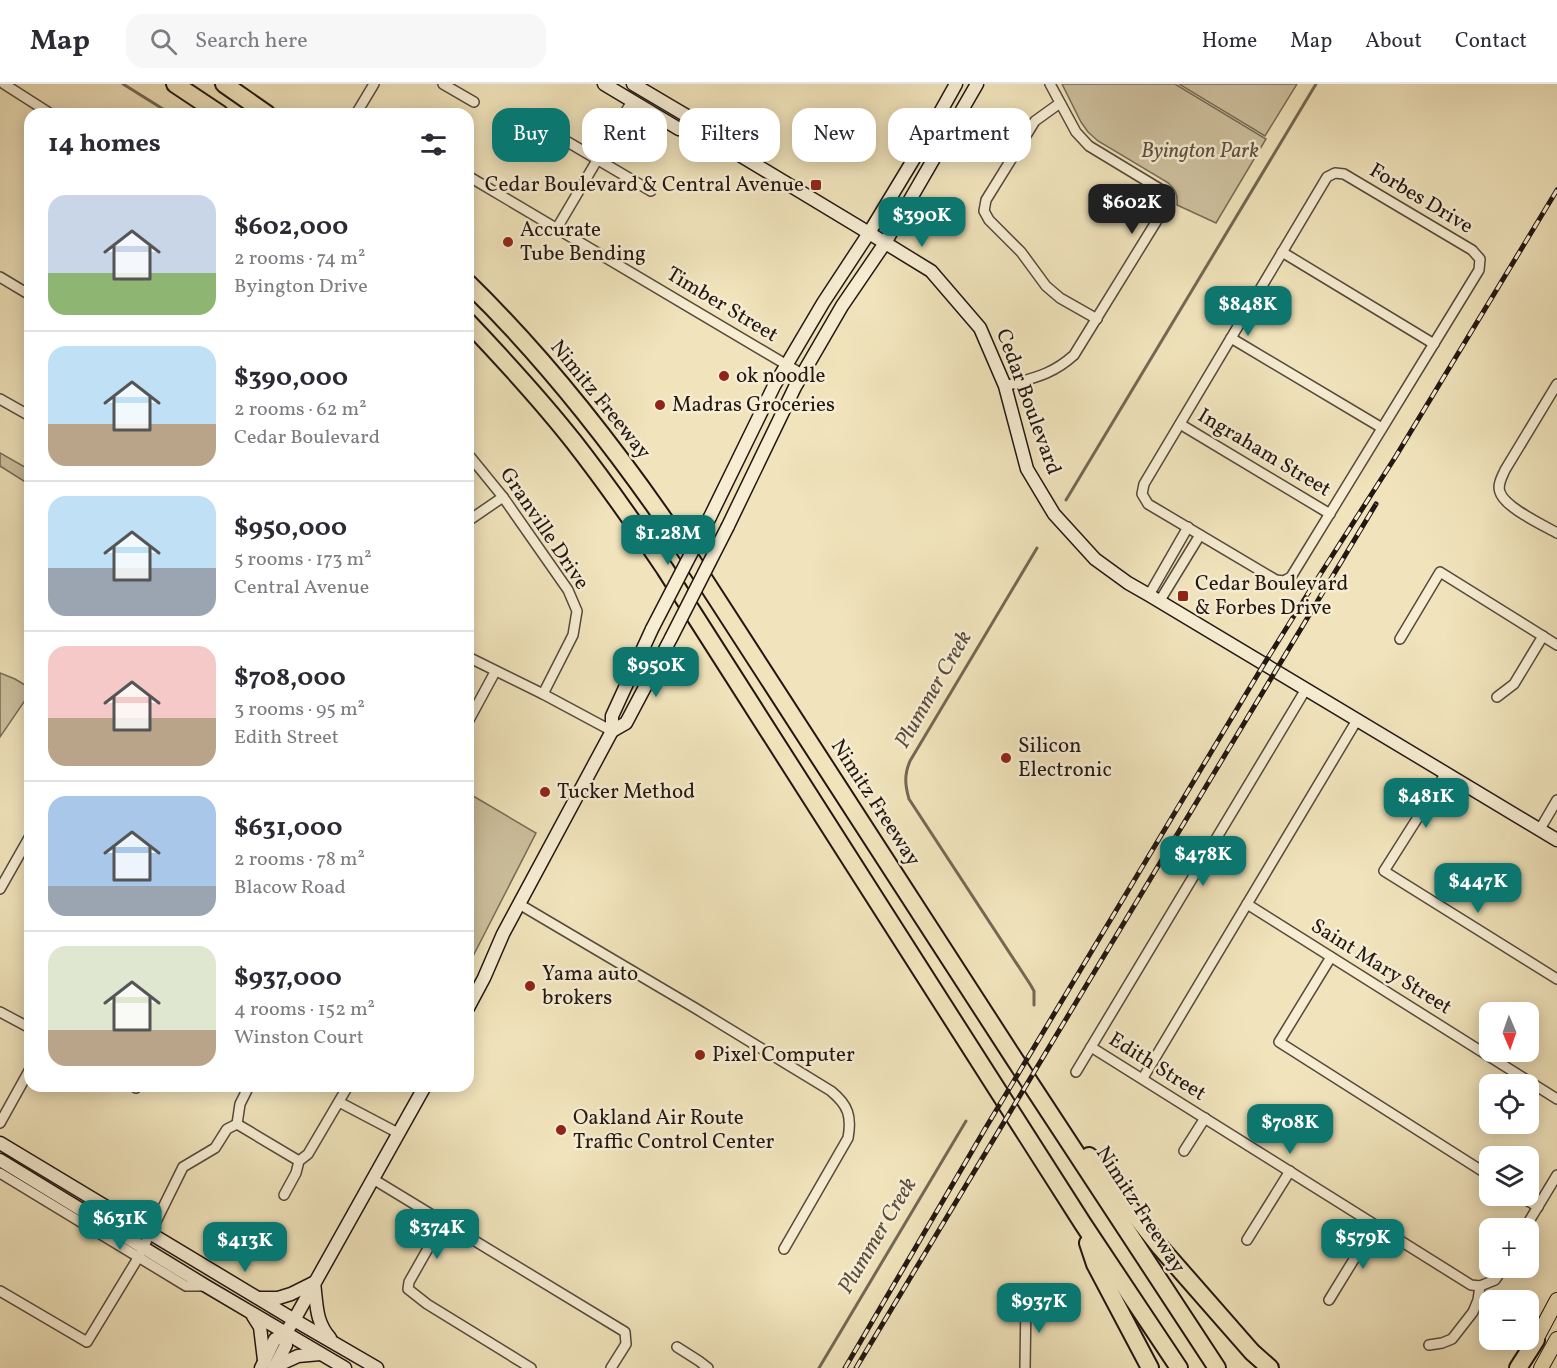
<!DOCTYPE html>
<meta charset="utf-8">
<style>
body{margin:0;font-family:Vollkorn,serif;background:#f7f7f7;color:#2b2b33;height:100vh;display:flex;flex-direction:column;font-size:22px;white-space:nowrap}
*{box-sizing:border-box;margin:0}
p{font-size:20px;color:#7c7c81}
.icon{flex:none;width:33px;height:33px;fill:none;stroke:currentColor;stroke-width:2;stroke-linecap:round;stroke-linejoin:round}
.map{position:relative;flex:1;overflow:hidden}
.details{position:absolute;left:24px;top:24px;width:450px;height:984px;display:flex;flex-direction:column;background:#fff;border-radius:18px;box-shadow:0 3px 15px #0003}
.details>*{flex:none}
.top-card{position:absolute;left:492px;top:24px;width:570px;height:54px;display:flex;gap:12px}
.needle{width:39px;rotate:178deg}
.tools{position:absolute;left:1479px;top:918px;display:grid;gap:12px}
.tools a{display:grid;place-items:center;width:60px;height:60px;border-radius:12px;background:#fff;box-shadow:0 3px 15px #0003;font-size:30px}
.price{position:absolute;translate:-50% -51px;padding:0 14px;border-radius:12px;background:#0f766e;color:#fff;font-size:20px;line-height:39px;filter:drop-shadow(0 2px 3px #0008)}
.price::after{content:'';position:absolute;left:50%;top:36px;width:18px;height:14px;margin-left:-9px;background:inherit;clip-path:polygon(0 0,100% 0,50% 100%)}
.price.selected{background:#222;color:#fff}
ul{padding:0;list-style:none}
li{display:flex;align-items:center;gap:18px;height:150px;padding:0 24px}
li+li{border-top:2px solid #e1e1e2}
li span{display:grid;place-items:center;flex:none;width:168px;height:120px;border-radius:18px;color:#555}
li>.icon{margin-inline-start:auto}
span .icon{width:72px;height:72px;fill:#fffc;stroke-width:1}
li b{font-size:26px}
h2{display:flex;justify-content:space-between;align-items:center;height:72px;padding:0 24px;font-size:26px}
.tag{padding:0 21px;border-radius:18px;background:#fff;box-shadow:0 3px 15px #0003;font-size:21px;line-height:54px}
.tag.selected{background:#0f766e;color:#fff}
header{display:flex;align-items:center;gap:36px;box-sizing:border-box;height:84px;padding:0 30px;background:#fff;border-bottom:2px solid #e1e1e2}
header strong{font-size:28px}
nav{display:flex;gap:33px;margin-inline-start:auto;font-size:21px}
.search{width:420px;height:54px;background:#f7f7f7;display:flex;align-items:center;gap:15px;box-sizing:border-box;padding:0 21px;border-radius:18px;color:#7c7c81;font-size:22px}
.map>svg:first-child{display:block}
.green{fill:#cec19f;stroke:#786c58;stroke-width:1.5}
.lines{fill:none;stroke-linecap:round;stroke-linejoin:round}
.stream{stroke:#746855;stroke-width:3}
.street-casing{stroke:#564a3c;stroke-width:12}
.secondary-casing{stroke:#221712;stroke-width:15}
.primary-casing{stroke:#221712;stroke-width:16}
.highway-casing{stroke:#221712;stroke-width:20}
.street{stroke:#f6edd3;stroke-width:9}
.secondary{stroke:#f6edd3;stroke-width:12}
.primary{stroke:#f1e4bc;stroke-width:14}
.highway{stroke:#f1e4bc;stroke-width:16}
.rail-casing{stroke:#221712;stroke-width:5}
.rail{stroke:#f6edd3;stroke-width:3;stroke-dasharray:9;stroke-linecap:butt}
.secondary-bridge-casing{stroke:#221712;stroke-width:15;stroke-linecap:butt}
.secondary-bridge{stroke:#f6edd3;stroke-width:12}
.poi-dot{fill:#8f2418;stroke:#f6edd3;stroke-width:2}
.labels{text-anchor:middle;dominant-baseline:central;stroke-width:5;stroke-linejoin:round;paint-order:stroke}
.park-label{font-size:21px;font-style:italic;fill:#5e5243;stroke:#f6edd3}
.poi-label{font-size:21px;fill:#221712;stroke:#f6edd3;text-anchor:start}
.street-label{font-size:21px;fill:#221712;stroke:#f6edd3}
.water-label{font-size:22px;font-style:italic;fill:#594d3f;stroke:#f6edd3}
</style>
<header>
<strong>Map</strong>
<div class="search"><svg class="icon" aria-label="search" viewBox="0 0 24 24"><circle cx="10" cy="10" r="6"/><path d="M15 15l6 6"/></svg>Search here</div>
<nav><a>Home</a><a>Map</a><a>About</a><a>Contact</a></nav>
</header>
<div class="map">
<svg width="1557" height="1284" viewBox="0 0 1557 1284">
<rect width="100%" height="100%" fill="#f1e4bc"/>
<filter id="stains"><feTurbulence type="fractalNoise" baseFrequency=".00333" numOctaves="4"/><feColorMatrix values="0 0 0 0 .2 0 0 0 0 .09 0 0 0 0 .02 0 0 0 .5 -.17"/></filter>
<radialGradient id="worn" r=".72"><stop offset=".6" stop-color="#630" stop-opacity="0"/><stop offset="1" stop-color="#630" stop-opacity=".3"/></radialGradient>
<g class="green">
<path d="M1062 0H1175L1266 55 1216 139 1177 121C1178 109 1175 105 1167 98L1098 57 1088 48 1081 38Z"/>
<polygon points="1179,0 1297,0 1265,52"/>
<polygon points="0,369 30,386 30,401 0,382"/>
<polygon points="0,589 15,595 30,604 30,609 0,653"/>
<polygon points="468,709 536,749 468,882"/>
</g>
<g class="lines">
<g class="stream">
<polyline points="123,0 171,30"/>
<polyline points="1066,416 1316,0"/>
<path d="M1034 921V907L1030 900 909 715C905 701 904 691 910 677L1037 464"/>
<polyline points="819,1284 966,1037"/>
</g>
<g class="street-casing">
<g id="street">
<polyline points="4,0 51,30"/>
<polyline points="443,0 474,18"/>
<polyline points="1060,19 1035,37 986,116 984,127 989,136 1021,168 1046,202 1060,214 1097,235"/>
<polyline points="356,30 374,0"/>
<polyline points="544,44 651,107"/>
<polygon points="1335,89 1344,90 1472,166 1480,175 1479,186 1291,493 1284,497 1276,496 1148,420 1142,410 1144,400 1327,93"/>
<polyline points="468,92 802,290"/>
<polyline points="557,144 632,17"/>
<polyline points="1282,168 1434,260"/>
<polyline points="0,193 30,211"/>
<polyline points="1231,254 1382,344"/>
<path d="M1557 300 1505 386C1502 393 1497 401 1500 408 1504 423 1543 441 1557 449"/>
<path d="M1005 302C1033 294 1052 291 1074 271L1164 125 1166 113 1160 105 1089 62 1076 48 1050 0"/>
<polyline points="0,315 30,332"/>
<polyline points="1180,340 1330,430"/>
<polyline points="468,370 503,413 568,506 577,527 573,551 543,610"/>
<polyline points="468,437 503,413"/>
<polyline points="1149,511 1188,443"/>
<polyline points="1159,518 1200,451"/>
<polyline points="1400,555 1440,488 1557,561"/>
<polyline points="468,573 543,610 612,647"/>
<polyline points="1497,613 1514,600 1543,552"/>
<polyline points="469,636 495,588"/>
<polyline points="1446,689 1384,787 1557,895"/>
<polyline points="1540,745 1557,716"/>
<polyline points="0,805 30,752"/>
<path d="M519 820 695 924 831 1007C848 1021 852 1032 848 1054L784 1165"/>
<polyline points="1247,820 1557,1015"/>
<polyline points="1331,873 1279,958 1490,1092"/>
<polyline points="0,928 30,944"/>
<polyline points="1091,963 1471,1201 1480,1202 1495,1196 1503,1184"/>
<polyline points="1076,988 1306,605"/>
<polyline points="1143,994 1357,636"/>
<polyline points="133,1002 136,1004"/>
<polyline points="339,1018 398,1049"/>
<polyline points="0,1039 30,985"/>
<polyline points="237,1040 299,1077"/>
<polyline points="237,1040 240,1020 249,1002"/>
<polyline points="1184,1067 1205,1034"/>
<polyline points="0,1089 186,1202 206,1202"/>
<polyline points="373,1095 625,1248 626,1260 611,1284"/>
<polyline points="284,1111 296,1089 299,1077 308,1070 348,1002"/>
<polyline points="1520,1112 1538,1123"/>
<polyline points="443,1138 409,1198 408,1205 427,1220 531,1284"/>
<polyline points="1525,1144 1557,1091"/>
<polyline points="1247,1156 1290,1087"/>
<polyline points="0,1207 87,1258 138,1174 183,1083 215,1064 227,1045 237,1040"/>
<polyline points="1329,1216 1375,1141"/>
<polyline points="1429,1261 1442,1259 1452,1255 1473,1228 1478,1216 1480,1202"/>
<polyline points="677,1263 699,1277 708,1284"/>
<polyline points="1025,1284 1026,1215"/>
</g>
</g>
<g class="secondary-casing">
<g id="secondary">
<polyline points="604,0 679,45 703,49"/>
<polyline points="633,0 687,32 703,49 869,149 931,187 980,244 1005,302 1027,385 1054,430 1095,475 1128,499 1149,511 1557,756"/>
<polyline points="710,433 774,302 823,219 869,149 918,68 956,0"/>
<polyline points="728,442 795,303 842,222 885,159 977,0"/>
<polyline points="612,647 626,639 671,554"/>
<polyline points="468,924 484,894 503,850 612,647 612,632 652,545"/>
<polyline points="0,1059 296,1237 377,1284"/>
<polyline points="0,1076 206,1202 345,1284"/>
<path d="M314 1199C317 1220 315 1237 330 1254"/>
<polyline points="259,1214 278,1214 291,1210 313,1199"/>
<polyline points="253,1232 260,1243 264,1276"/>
<polyline points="274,1283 298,1272 320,1270"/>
<polyline points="261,1284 275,1255 283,1253 294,1236 425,1002"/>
<polyline points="274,1284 286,1261 283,1253"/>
</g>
</g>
<g class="primary-casing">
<g id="primary">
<polyline points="1531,1265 1557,1216"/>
<polyline points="1541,1284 1557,1255"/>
</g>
</g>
<g class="highway-casing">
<g id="highway">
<polyline points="175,0 220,30"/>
<polyline points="224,0 267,30"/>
<path d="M468 199C552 281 624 375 689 472L1015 976 1217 1284"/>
<path d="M468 238C505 277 541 316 574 358 606 399 636 442 665 485L1083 1140 1179 1284"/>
<polyline points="1089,1072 1160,1163 1252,1268 1270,1284"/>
<polyline points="1088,1159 1095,1180 1150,1284"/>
<polyline points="1518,1284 1536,1256"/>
</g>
</g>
<use href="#street" class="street"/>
<use href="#secondary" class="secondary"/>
<use href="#primary" class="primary"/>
<use href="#highway" class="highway"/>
<g class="rail-casing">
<g id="rail">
<polyline points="845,1284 985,1045 1264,580 1307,511 1396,372 1557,106"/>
<polyline points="856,1284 1376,420"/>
</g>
</g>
<use href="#rail" class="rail"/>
<g class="secondary-bridge-casing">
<g id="secondary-bridge">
<polyline points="652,545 710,433"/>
<polyline points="671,554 728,442"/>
</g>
</g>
<use href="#secondary-bridge" class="secondary-bridge"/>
</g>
<g class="poi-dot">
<rect x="810" y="95" width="12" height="12" rx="3"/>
<circle cx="508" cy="158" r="6"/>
<circle cx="724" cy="292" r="6"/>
<circle cx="660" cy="321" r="6"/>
<rect x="1177" y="506" width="12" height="12" rx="3"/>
<circle cx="1006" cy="674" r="6"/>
<circle cx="545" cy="708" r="6"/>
<circle cx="530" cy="902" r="6"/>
<circle cx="700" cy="971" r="6"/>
<circle cx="561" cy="1046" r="6"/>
</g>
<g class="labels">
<g class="park-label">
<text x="1200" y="67">Byington Park</text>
</g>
<g class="poi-label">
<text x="804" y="101" text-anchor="end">Cedar Boulevard &amp; Central Avenue</text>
<text x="520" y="146">Accurate<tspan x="520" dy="24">Tube Bending</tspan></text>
<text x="736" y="292">ok noodle</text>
<text x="672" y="321">Madras Groceries</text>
<text x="1195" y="500">Cedar Boulevard<tspan x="1195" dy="24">&amp; Forbes Drive</tspan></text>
<text x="1018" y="662">Silicon<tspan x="1018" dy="24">Electronic</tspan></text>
<text x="557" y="708">Tucker Method</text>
<text x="542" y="890">Yama auto<tspan x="542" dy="24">brokers</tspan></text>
<text x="712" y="971">Pixel Computer</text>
<text x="573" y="1034">Oakland Air Route<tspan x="573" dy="24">Traffic Control Center</tspan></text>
</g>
<g class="street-label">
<text transform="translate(1421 115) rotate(31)">Forbes Drive</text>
<text transform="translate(722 221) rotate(31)">Timber Street</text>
<text transform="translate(600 316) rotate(51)">Nimitz Freeway</text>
<text transform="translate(1028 318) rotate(70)">Cedar Boulevard</text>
<text transform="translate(1264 369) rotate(31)">Ingraham Street</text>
<text transform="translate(544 445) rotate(56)">Granville Drive</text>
<text transform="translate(875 719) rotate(57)">Nimitz Freeway</text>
<text transform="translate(1381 883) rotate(32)">Saint Mary Street</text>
<text transform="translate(1157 983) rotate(32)">Edith Street</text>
<text transform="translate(1140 1126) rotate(57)">Nimitz Freeway</text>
</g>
<g class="water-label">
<text transform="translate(934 606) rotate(-60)">Plummer Creek</text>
<text transform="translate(878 1152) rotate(-59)">Plummer Creek</text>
</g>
</g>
<rect width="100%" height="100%" filter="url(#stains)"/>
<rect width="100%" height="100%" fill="url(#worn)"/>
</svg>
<div class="tools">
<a><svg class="needle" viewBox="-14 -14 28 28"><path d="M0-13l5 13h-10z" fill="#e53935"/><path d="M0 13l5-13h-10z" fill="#7c7c81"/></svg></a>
<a><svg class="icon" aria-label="locate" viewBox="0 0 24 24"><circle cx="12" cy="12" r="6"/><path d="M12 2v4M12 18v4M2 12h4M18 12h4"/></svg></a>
<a><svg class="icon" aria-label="layers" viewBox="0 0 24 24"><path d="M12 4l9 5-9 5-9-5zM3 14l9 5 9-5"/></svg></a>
<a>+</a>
<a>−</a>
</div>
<b class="price selected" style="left:1132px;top:151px">$602K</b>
<b class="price" style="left:922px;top:164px">$390K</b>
<b class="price" style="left:1248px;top:253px">$848K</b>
<b class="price" style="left:668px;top:482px">$1.28M</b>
<b class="price" style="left:656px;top:614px">$950K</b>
<b class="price" style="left:1426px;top:745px">$481K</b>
<b class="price" style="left:1203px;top:803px">$478K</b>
<b class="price" style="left:1478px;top:830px">$447K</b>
<b class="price" style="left:1290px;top:1071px">$708K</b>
<b class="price" style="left:120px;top:1167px">$631K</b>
<b class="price" style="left:437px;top:1176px">$374K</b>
<b class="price" style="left:1363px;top:1186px">$579K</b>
<b class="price" style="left:245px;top:1189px">$413K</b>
<b class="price" style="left:1039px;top:1250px">$937K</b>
<div class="top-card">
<a class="tag selected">Buy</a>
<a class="tag">Rent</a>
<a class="tag">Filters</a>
<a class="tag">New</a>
<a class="tag">Apartment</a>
</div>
<section class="details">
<h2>14 homes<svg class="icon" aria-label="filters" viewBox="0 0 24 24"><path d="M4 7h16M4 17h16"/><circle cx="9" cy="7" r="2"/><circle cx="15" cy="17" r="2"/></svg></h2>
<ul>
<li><span style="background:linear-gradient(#c9d6e8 65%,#8fb573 0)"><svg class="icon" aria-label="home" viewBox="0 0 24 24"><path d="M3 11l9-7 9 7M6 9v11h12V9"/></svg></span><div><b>$602,000</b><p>2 rooms · 74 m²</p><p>Byington Drive</p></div></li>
<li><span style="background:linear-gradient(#bfe0f5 65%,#b9a48a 0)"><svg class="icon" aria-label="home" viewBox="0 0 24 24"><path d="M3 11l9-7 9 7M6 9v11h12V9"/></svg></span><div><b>$390,000</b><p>2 rooms · 62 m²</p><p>Cedar Boulevard</p></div></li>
<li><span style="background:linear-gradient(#bfe0f5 60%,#9aa5b1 0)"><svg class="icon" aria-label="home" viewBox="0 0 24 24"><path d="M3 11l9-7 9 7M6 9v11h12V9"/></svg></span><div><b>$950,000</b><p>5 rooms · 173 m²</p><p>Central Avenue</p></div></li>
<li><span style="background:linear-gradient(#f6c9c9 60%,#b9a48a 0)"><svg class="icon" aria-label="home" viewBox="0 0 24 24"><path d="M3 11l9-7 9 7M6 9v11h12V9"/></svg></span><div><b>$708,000</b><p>3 rooms · 95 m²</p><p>Edith Street</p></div></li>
<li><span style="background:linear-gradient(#a9c7e8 75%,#9aa5b1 0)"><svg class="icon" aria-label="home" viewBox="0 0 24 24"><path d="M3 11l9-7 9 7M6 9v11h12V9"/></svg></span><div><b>$631,000</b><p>2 rooms · 78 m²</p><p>Blacow Road</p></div></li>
<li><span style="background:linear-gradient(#dfe7d0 70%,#b9a48a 0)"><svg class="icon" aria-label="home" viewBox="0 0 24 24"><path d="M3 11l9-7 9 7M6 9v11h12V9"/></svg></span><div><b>$937,000</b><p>4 rooms · 152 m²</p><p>Winston Court</p></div></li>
</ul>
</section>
</div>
